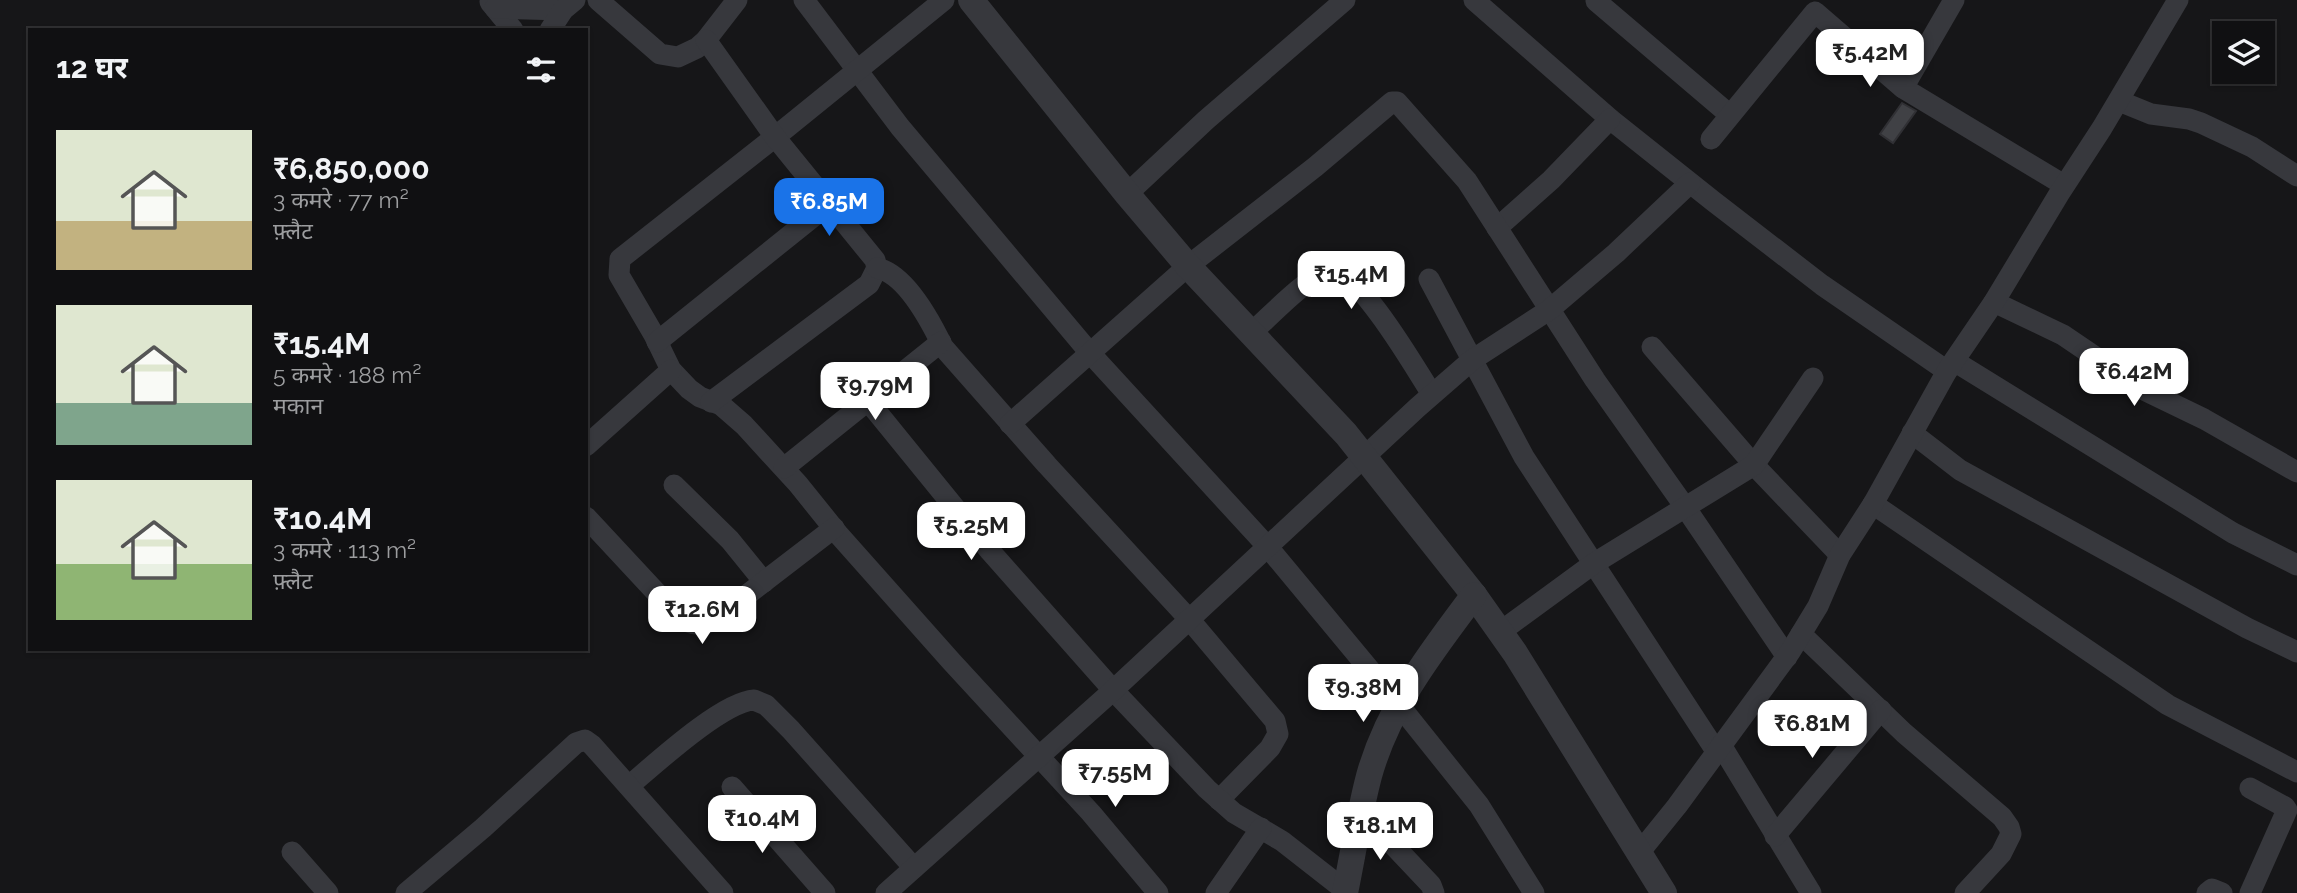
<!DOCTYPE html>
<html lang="hi">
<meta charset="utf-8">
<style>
body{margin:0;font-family:Raleway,"Noto Sans Devanagari",sans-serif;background:#1e1e20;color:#f1f3f6;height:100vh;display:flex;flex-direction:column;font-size:26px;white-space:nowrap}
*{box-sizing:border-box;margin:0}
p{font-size:23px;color:#9c9d9f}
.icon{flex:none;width:38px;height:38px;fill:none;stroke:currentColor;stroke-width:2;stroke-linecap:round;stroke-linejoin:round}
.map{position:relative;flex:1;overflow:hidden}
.sheet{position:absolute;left:28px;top:28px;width:560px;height:623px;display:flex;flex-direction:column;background:#101012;border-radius:0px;box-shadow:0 2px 5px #0004,0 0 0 2px #303032}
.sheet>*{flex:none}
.fabs{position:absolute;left:2212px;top:21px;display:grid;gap:14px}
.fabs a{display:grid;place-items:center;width:63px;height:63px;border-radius:0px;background:#101012;box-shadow:0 2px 5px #0004,0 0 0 2px #303032;font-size:35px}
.price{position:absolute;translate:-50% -60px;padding:0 16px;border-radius:14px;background:#fff;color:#222;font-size:23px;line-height:46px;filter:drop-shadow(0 2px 4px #0008)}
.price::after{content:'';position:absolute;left:50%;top:42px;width:21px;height:16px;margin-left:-10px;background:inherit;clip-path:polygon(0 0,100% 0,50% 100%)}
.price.on{background:#1a73e8;color:#fff}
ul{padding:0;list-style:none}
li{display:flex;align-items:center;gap:21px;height:175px;padding:0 28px}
li span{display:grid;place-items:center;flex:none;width:196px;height:140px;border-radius:0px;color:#555}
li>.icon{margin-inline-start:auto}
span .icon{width:84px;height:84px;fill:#fffc;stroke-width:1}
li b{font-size:30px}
h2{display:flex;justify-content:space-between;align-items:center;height:84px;padding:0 28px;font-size:30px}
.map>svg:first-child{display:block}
.building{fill:#404145;stroke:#303034;stroke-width:2}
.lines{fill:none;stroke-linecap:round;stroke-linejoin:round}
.minor{stroke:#37383d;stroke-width:21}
.tertiary{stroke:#37383d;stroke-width:26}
</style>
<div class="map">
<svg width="2297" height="893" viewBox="0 0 2297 893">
<rect width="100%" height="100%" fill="#161618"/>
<polygon class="building" points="1902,103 1916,111 1893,143 1880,134"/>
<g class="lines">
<g class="minor">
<polyline points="598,0 660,54 678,57 697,48 706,40 737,0"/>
<polyline points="804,0 900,127 1090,353 1267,546 1399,705 1479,805 1534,893"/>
<polyline points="944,0 775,137 620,259 619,275 654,335 671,370 689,389 700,397 721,405 744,425 798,484 839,535 951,661 1091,813 1158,893"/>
<polyline points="1474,0 1610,119 1713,201 1822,285 1947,371"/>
<polyline points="1596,1 1730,115"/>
<polyline points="490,2 513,30"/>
<polyline points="495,8 563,10"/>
<polyline points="550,30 563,10 575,0"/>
<polyline points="706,40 775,137 875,260 877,268 869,284 711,402"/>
<polyline points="1903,88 1954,0"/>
<polyline points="2119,101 2151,114 2189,119 2201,123 2252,147 2297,176"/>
<polyline points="1711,139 1815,12 1903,88 2064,185"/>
<polyline points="1127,194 1206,120 1345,0"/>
<polyline points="1497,228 1551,180 1610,119"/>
<path d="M877 268C906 274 931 322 943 347L1047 465 1189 619 1275 721 1278 734 1270 748 1219 800"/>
<polyline points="1429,279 1524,457 1716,751"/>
<polyline points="1994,302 2063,335 2144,390 2204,419 2297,472"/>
<path d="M1251 333C1271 316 1303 280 1327 272 1355 261 1417 372 1432 394"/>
<polyline points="657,342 829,204"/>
<polyline points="1652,347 1754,465 1840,555"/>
<polyline points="1954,361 2233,533 2297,565"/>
<polyline points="868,401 990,551 1113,690 1207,789 1234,813 1282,841 1346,891"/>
<polyline points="1010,424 1188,266 1315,167 1392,102 1397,102 1467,181 1595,380 1685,507 1787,657"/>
<polyline points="1912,433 1960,470 2247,628 2297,652"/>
<polyline points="586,446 671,370"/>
<polyline points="784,468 941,342"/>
<polyline points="674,485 730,540 764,582"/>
<polyline points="1873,504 2168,705 2297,772"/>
<path d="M586 517 679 617C692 625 700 627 714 620L834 528"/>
<polyline points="1500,632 1593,564 1754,465 1813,378"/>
<polyline points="1801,634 1904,733 2002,817 2009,827 2011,834 2001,854 1965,893"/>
<polyline points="1721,745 1811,893"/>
<path d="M629 786C655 764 722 702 754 700L766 705 791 730 914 868"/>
<polyline points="732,787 825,893"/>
<polyline points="2250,788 2285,807 2287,810 2250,893"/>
<polyline points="1362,812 1431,885 1434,893"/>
<polyline points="1775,836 1881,710"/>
<polyline points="292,852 328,893"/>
<polyline points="1639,853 1677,806 1790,652 1818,606 1840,555 1873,504 1947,371 1994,302 2059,194 2102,128 2178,0"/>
<polyline points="406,893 483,828 576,743 585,740 592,745 723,893"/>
<polyline points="886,893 1108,695 1418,407 1472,360 1549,310 1616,253 1690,183"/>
<polyline points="1216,893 1261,828"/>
<polyline points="2207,893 2212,889 2222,893"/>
</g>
<g class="tertiary">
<polyline points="971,0 1127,194 1188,266 1346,434 1474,595 1515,653 1664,893"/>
<path d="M1345 893C1353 854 1359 814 1369 776 1388 707 1432 651 1474 595"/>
</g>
</g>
</svg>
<div class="fabs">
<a><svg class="icon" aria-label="layers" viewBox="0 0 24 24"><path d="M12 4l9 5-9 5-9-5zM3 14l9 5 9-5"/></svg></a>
</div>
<b class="price" style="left:1870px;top:89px">₹5.42M</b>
<b class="price on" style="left:829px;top:238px">₹6.85M</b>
<b class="price" style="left:1351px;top:311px">₹15.4M</b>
<b class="price" style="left:2134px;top:408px">₹6.42M</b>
<b class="price" style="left:875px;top:422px">₹9.79M</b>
<b class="price" style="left:971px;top:562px">₹5.25M</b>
<b class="price" style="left:702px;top:646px">₹12.6M</b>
<b class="price" style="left:1363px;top:724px">₹9.38M</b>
<b class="price" style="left:1812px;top:760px">₹6.81M</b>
<b class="price" style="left:1115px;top:809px">₹7.55M</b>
<b class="price" style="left:762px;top:855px">₹10.4M</b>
<b class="price" style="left:1380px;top:862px">₹18.1M</b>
<section class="sheet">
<h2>12 घर<svg class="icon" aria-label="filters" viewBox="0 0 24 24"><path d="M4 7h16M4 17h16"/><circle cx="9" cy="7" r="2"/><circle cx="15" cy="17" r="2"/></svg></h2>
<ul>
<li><span style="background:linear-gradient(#dfe7d0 65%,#c2b280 0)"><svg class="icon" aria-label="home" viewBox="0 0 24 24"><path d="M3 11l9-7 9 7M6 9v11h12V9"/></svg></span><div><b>₹6,850,000</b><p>3 कमरे · 77 m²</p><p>फ़्लैट</p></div></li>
<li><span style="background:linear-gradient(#dfe7d0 70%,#7fa58c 0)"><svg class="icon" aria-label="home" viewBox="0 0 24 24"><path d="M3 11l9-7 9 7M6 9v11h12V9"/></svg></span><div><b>₹15.4M</b><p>5 कमरे · 188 m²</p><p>मकान</p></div></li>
<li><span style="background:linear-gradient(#dfe7d0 60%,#8fb573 0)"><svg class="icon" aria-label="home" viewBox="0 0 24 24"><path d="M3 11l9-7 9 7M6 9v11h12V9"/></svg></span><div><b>₹10.4M</b><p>3 कमरे · 113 m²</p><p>फ़्लैट</p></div></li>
</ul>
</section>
</div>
